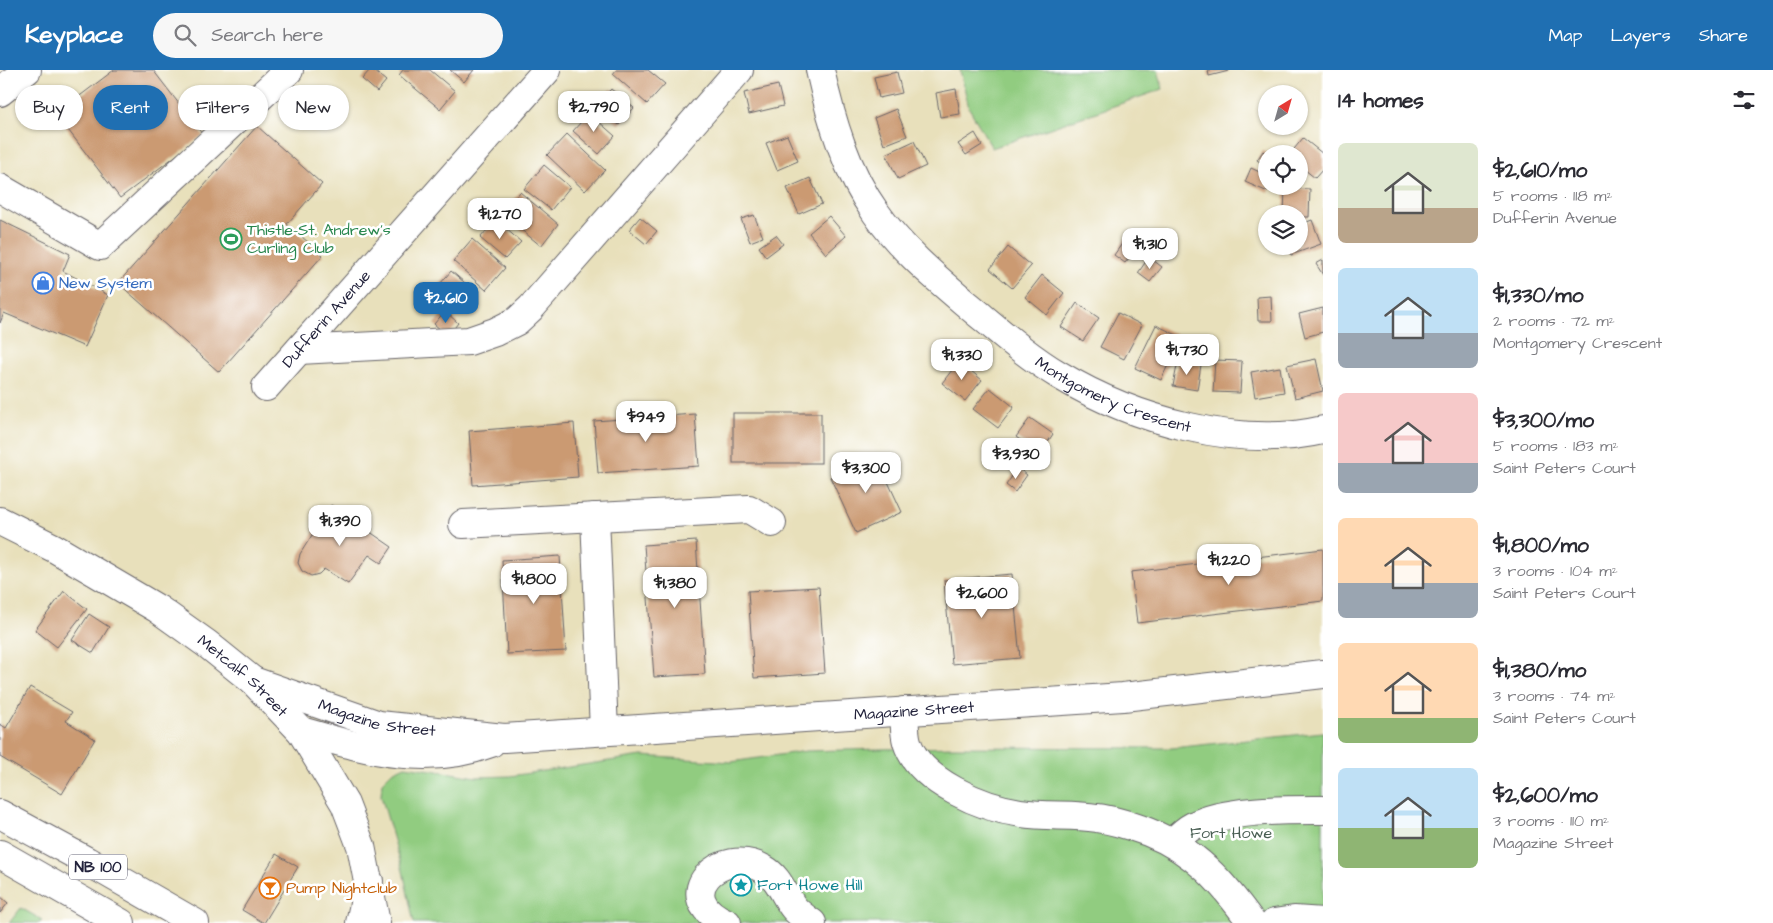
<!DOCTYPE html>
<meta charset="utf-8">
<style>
body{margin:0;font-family:"Architects Daughter",sans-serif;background:#f7f7f7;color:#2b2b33;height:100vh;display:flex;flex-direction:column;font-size:19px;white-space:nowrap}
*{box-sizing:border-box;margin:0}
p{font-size:16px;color:#7c7c81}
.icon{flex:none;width:28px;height:28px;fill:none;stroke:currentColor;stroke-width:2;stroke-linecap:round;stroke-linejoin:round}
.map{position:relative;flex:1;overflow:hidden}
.details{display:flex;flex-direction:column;background:#fff;width:450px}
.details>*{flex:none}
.guide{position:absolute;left:15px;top:15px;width:475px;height:45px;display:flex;gap:10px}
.needle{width:32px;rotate:37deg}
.tools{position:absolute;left:1258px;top:15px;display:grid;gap:10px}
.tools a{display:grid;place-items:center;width:50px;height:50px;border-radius:50%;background:#fff;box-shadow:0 1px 4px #0004;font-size:25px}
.price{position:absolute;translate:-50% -42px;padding:0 11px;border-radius:10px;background:#fff;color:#222;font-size:16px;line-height:32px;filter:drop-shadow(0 1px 2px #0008)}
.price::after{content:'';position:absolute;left:50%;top:30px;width:15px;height:11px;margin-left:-8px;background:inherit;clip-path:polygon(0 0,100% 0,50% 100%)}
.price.active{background:#1f6fb2;color:#fff}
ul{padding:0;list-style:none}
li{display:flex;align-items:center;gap:15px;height:125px;padding:0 15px}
li span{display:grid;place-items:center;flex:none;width:140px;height:100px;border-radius:8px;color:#555}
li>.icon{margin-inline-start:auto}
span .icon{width:60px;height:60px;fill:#fffc;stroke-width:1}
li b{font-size:21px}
h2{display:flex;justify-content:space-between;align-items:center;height:60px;padding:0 15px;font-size:21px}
.pill{padding:0 18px;border-radius:22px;background:#fff;box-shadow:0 1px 4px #0004;font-size:18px;line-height:45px}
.pill.active{background:#1f6fb2;color:#fff}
header{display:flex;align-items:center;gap:30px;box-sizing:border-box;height:70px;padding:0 25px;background:#1f6fb2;color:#fff}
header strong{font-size:24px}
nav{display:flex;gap:28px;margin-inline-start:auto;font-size:18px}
.search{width:350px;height:45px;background:#f7f7f7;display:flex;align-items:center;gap:12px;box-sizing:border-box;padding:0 18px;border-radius:28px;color:#7c7c81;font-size:19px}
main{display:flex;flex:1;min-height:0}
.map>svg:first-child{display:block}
.green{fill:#91cc80;stroke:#5a775e}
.building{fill:#cb9a72}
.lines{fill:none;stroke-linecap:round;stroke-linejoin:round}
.minor-casing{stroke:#676468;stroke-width:30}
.major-casing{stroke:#676468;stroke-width:30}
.minor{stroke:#fff;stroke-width:28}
.major{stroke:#fff;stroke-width:28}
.labels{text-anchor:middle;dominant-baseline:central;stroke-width:5;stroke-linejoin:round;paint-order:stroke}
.shield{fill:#fff;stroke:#646476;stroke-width:1}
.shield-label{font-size:15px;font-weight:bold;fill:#22223b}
.leisure-label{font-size:16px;fill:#27864d;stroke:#fff;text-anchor:start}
.shop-label{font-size:16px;fill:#366cbe;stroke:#fff;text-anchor:start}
.street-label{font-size:16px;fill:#22223b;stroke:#fff}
.park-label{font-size:16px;fill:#495e53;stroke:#fff}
.culture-label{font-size:16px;fill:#0d838f;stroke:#fff;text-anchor:start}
.food-label{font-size:16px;fill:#c56008;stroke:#fff;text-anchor:start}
</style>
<header>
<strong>Keyplace</strong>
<div class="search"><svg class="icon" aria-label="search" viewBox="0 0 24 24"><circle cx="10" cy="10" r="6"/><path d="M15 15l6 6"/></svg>Search here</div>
<nav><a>Map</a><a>Layers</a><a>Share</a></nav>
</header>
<main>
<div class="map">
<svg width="1323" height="853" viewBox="0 0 1323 853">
<rect width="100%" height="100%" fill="#fff"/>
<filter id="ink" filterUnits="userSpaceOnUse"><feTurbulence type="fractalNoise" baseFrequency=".02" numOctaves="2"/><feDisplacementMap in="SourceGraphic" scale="10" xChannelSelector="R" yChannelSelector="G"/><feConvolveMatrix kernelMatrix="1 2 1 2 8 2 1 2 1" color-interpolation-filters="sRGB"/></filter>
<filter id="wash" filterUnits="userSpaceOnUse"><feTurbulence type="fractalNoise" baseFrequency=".0096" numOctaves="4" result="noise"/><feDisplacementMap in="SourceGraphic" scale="20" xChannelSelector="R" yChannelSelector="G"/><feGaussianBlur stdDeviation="1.12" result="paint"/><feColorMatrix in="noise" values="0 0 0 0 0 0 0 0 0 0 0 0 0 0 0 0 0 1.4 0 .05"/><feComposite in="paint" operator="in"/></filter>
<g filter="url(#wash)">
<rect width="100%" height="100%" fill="#e8e0bb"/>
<g class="green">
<polygon points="960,0 1158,0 1163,19 992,78 969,38"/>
<polygon points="1323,662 1323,853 414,853 403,801 381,726 382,712 392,702 405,696 477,707 510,706 642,686 731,692 806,681 953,677 1172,678"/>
<polygon points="21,838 42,850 40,853 9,853"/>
</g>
<g id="blocks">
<g class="building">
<polygon points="114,0 153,0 203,65 120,128 56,44"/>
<polygon points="370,0 373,0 386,11 377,22 362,9"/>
<polygon points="403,0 430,0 455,21 440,39 399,5"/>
<polygon points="450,0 474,0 464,12"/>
<polygon points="616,0 648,0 665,14 647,34 613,4"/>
<polygon points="1208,0 1229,0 1229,1 1209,6"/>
<polygon points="897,2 902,23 879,28 874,7"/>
<polygon points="778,15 783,36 749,44 744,23"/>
<polygon points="611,19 634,38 619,55 596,35"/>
<polygon points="956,19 960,44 940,47 936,23"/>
<polygon points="896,39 907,66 884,75 874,48"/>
<polygon points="589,43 615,66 599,84 573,61"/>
<polygon points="257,56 322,114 287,154 323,185 219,302 118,213"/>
<polygon points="975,63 982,75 966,85 958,74"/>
<polygon points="567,64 605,100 585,121 547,85"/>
<polygon points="787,65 798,91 777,100 766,73"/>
<polygon points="1303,68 1323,84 1323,99 1315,108 1299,95 1299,84 1290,84"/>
<polygon points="914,71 926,96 898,109 886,84"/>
<polygon points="1263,81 1266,83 1266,96 1257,90"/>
<polygon points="544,95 570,117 551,140 524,119"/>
<polygon points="1251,98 1266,105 1266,116 1270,116 1268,122 1245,112"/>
<polygon points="810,108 822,134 799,144 787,118"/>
<polygon points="1285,118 1310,119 1309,147 1299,147 1299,144 1284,144"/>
<polygon points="520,122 558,154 541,176 502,144"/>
<polygon points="754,145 763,167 750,172 741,149"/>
<polygon points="829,146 846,166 826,184 809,163"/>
<polygon points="640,147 657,161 646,174 629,160"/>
<polygon points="0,150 70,184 63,201 108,225 85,277 4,243 0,253"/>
<polygon points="496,150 521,172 505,189 480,168"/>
<polygon points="1312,150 1321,174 1291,185 1287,176 1299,176 1299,155"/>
<polygon points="776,165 783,174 766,187 759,177"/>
<polygon points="1126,168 1138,177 1125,193 1114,185"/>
<polygon points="472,169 505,198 486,220 453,191"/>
<polygon points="1008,177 1031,196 1012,218 990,199"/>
<polygon points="1149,187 1162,197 1150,212 1138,203"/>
<polygon points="1323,190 1323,205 1316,194"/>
<polygon points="451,201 478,224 462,243 435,220"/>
<polygon points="1042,205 1064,223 1047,245 1025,227"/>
<polygon points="1271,226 1272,251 1258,251 1257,227"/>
<polygon points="1077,233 1099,248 1083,271 1061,257"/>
<polygon points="1323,238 1323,262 1305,267 1299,244"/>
<polygon points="445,241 458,253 448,266 434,254"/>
<polygon points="1118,243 1142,255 1124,289 1100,277"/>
<polygon points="1156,255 1181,267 1161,310 1135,298"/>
<polygon points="1316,289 1323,321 1295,328 1287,295"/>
<polygon points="1215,290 1242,291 1240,323 1213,322"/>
<polygon points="959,291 982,310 965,331 942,313"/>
<polygon points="1178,291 1201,295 1197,320 1173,316"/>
<polygon points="1280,297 1284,322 1255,327 1251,302"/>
<polygon points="990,318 1014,337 998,358 973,339"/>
<rect x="733" y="343" width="88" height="50"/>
<polygon points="695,344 699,396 598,403 594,351"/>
<polygon points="1030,348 1053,364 1040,384 1016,367"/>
<polygon points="574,353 578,407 473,415 469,361"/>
<polygon points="876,386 902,442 856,463 830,407"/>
<polygon points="1018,398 1027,405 1015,422 1006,415"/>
<polygon points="331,435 392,477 381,493 369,485 348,514 324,499 319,504 311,506 302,501 298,493 300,484"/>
<polygon points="696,471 705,604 654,607 644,475"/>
<polygon points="1323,479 1323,531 1137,553 1131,502"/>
<polygon points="560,486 566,581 507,584 502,490"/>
<polygon points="1012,504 1020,588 952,594 944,510"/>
<polygon points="819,517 825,603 754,608 748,521"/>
<polygon points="64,521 87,539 57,577 35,560"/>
<polygon points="89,544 109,557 93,583 72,570"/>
<polygon points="30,617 72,642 66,651 95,669 62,724 0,687 0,654 6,658"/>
<polygon points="276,784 298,797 264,853 242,840"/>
<polygon points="0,826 8,833 0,843"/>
</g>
</g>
</g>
<g filter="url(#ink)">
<use href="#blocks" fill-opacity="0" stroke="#676468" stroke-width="1"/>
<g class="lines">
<g class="minor-casing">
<g id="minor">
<path id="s1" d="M820 0C831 50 846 101 876 143 901 179 936 208 969 236 998 260 1027 286 1059 305 1132 349 1239 380 1323 360"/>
<polyline points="0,118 100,176 289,0"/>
<polyline points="299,280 469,271 495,262 517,251 531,238 739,0"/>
<path id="s2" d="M266 317 547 0"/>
<polyline points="595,447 604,661"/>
<path id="s3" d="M0 451 54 478 158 539 207 574 253 611 301 661 345 734 361 776 376 853"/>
<polyline points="463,454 749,439 772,453"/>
<path id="s4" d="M253 611 379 655 504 668 1123 627 1323 604"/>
<path d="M904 641C905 651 904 662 907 672 919 712 984 738 1021 743 1046 747 1072 744 1097 748 1114 750 1132 756 1148 762 1196 781 1223 813 1252 853"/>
<path d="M301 661C365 679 426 698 491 673"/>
<path d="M1172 773C1178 767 1185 760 1193 756 1225 739 1286 740 1323 740"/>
<path d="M727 853C667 827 721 774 764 799 780 808 784 826 794 838 799 844 807 849 812 853"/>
<polyline points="1274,853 1294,850 1323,852"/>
</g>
</g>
<g class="major-casing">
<g id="major">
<polyline points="0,22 27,0"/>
<polyline points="0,744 87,791 195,853"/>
<polyline points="0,784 121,853"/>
<polyline points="360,853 369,811"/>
</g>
</g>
<use href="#minor" class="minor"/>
<use href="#major" class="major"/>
</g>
</g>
<defs>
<g id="stadium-ring" transform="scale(1.125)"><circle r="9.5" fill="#fff" stroke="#2e9e5b" stroke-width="1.5"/><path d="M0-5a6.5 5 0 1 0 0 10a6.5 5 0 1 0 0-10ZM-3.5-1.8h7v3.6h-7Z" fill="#2e9e5b"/></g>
<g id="shop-ring" transform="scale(1.125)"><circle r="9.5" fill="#fff" stroke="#3f7fe0" stroke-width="1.5"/><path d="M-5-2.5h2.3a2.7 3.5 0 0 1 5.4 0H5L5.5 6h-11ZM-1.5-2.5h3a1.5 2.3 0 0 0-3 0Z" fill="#3f7fe0"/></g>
<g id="sight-ring" transform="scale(1.125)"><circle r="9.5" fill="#fff" stroke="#0f9aa8" stroke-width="1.5"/><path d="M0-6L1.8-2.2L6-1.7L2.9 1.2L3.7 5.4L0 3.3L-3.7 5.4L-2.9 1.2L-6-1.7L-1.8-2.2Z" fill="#0f9aa8"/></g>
<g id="bar-ring" transform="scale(1.125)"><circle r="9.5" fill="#fff" stroke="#e8710a" stroke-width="1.5"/><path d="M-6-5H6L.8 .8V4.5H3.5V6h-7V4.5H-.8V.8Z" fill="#e8710a"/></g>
</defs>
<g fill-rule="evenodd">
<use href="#stadium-ring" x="231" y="169"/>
<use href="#shop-ring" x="43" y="213"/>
<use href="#sight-ring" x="741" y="815"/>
<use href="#bar-ring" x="270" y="818"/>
</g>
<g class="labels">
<rect class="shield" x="69" y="784.5" width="58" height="25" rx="4"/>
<g class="shield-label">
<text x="98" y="797">NB 100</text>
</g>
<g class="leisure-label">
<text x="247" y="160">Thistle-St. Andrew's<tspan x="247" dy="18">Curling Club</tspan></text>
</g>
<g class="shop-label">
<text x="59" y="213">New System</text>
</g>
<g class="street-label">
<text stroke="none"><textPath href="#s2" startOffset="91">Dufferin Avenue</textPath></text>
<text stroke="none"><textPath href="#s1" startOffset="458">Montgomery Crescent</textPath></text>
<text stroke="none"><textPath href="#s3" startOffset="289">Metcalf Street</textPath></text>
<text stroke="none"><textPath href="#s4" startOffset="670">Magazine Street</textPath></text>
<text stroke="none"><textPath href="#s4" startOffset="130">Magazine Street</textPath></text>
</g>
<g class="park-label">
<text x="1231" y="763">Fort Howe</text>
</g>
<g class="culture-label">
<text x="757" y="815">Fort Howe Hill</text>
</g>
<g class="food-label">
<text x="286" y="818">Pump Nightclub</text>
</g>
</g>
</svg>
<div class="tools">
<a><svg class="needle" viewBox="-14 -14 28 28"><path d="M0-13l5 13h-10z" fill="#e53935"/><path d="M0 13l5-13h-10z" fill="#7c7c81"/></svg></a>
<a><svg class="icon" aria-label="locate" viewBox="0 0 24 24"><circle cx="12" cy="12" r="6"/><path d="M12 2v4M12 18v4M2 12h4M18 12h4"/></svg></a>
<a><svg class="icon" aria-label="layers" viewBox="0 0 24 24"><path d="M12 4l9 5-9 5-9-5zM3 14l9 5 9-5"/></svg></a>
</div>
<b class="price" style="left:594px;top:63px">$2,790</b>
<b class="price" style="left:500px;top:170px">$1,270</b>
<b class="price" style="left:1150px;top:200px">$1,310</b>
<b class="price active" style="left:446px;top:254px">$2,610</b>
<b class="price" style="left:1187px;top:306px">$1,730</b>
<b class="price" style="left:962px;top:311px">$1,330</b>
<b class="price" style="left:646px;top:373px">$949</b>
<b class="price" style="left:1016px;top:410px">$3,930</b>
<b class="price" style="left:866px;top:424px">$3,300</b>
<b class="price" style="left:340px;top:477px">$1,390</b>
<b class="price" style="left:1229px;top:516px">$1,220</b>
<b class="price" style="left:534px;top:535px">$1,800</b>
<b class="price" style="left:675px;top:539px">$1,380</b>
<b class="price" style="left:982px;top:549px">$2,600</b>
<div class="guide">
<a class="pill">Buy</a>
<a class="pill active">Rent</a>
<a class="pill">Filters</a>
<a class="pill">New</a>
</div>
</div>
<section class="details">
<h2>14 homes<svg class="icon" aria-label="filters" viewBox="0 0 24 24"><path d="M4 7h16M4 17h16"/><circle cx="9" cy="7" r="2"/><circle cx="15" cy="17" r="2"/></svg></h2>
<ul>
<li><span style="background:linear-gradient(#dfe7d0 65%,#b9a48a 0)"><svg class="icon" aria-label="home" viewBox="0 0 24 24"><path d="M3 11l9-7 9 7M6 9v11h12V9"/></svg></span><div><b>$2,610/mo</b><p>5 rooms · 118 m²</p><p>Dufferin Avenue</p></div></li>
<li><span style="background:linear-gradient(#bfe0f5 65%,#9aa5b1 0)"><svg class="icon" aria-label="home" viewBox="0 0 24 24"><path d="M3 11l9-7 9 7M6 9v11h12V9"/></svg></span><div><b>$1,330/mo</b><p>2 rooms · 72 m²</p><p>Montgomery Crescent</p></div></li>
<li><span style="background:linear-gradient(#f6c9c9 70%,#9aa5b1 0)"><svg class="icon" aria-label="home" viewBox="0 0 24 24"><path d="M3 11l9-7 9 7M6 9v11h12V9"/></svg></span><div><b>$3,300/mo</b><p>5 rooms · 183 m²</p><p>Saint Peters Court</p></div></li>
<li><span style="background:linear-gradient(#ffd9b3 65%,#9aa5b1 0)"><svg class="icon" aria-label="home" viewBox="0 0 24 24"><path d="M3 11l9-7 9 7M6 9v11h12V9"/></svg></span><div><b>$1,800/mo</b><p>3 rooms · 104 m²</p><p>Saint Peters Court</p></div></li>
<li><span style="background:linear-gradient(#ffd9b3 75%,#8fb573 0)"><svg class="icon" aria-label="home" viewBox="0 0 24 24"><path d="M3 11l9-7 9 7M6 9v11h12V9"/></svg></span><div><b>$1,380/mo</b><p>3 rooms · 74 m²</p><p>Saint Peters Court</p></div></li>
<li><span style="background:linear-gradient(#bfe0f5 60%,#8fb573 0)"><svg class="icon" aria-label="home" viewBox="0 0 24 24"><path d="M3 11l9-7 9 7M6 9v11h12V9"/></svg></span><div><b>$2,600/mo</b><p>3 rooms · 110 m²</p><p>Magazine Street</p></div></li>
</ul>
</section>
</main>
